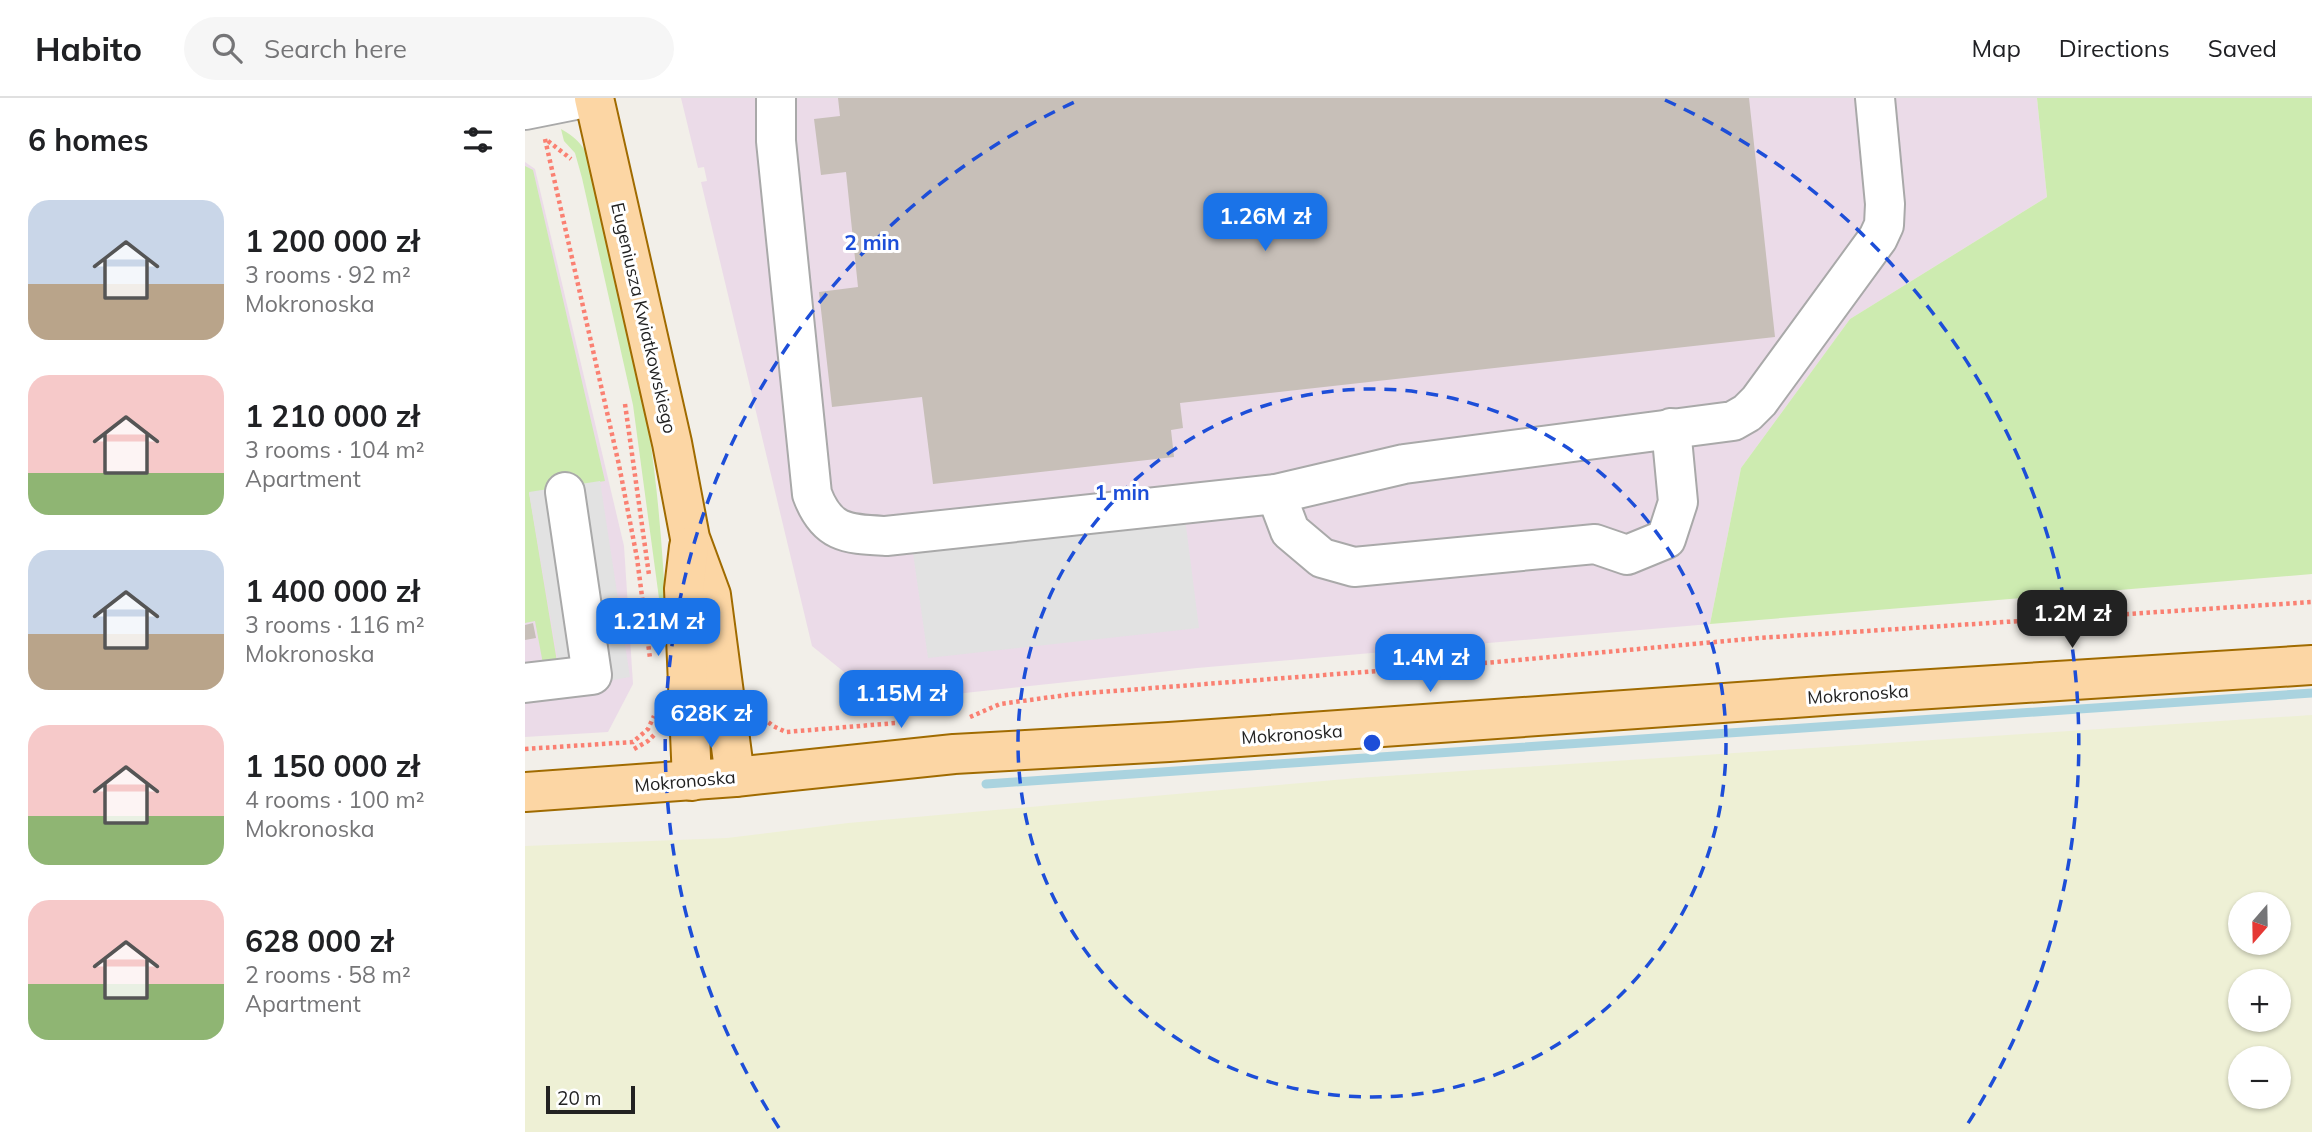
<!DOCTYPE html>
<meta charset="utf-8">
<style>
body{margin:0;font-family:Mulish,sans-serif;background:#f6f6f6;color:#202124;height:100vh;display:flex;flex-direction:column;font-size:26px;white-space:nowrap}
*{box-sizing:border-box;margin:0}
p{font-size:23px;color:#757577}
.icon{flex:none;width:38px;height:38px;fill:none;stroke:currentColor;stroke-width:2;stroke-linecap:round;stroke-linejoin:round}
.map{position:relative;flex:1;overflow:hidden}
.panel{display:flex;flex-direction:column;background:#fff;width:525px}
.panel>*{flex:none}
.needle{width:46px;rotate:200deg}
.buttons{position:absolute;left:1703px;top:794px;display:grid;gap:14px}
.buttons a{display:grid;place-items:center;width:63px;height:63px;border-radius:50%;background:#fff;box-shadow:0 2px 5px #0004;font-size:35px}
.scale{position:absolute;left:21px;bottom:18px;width:89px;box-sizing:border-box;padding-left:7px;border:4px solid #222;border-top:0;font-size:19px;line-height:24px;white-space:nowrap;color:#222;-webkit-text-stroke:5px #fff;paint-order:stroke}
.price{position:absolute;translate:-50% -60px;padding:0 16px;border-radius:14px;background:#1a73e8;color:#fff;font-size:23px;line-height:46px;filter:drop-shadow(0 2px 4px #0008)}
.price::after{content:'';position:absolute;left:50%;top:42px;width:21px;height:16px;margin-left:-10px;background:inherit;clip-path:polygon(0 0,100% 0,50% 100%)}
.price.on{background:#222;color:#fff}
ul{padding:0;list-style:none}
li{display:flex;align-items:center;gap:21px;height:175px;padding:0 28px}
li span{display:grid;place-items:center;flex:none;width:196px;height:140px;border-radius:21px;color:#555}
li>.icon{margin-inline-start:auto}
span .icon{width:84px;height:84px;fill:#fffc;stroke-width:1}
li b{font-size:30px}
h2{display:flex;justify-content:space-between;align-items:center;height:84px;padding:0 28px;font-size:30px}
header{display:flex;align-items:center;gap:42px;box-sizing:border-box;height:98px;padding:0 35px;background:#fff;border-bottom:2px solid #e0e0e0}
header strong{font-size:33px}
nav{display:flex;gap:38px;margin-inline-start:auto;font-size:24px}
.search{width:490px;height:63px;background:#f6f6f6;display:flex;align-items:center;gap:18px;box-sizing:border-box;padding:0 24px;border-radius:38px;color:#757577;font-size:26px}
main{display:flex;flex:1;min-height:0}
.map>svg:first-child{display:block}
.industrial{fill:#ebdbe8}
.farmland{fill:#eef0d5;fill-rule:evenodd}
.grass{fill:#cdebb0}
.parking{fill:#e2e2e2}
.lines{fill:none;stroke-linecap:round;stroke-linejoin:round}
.stream{stroke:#aad3df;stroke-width:9}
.building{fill:#c7bfb8}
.minor-casing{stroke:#a9a9a9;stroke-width:42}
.major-casing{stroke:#a06b00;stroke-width:42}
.path{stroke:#fa8072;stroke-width:4.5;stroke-dasharray:3.5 3.5;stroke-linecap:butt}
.minor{stroke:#fff;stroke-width:38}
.major{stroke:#fcd6a4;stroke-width:38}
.ring{fill:none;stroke:#1d4ed8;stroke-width:3.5;stroke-dasharray:12 9}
.labels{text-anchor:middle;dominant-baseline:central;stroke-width:6;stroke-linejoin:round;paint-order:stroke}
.street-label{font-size:18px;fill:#222;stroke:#fff}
.centre{fill:#1d4ed8;stroke:#fff;stroke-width:3.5}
.ring-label{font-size:21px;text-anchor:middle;font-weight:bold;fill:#1d4ed8;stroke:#fff;stroke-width:6;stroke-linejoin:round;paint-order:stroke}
</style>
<header>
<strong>Habito</strong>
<div class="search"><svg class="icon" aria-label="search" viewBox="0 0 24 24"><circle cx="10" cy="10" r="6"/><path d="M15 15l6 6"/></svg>Search here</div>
<nav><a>Map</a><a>Directions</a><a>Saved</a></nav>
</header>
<main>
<section class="panel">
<h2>6 homes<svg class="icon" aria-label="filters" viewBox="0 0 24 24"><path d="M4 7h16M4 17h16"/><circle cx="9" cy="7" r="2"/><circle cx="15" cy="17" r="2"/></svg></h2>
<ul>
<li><span style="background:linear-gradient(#c9d6e8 60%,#b9a48a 0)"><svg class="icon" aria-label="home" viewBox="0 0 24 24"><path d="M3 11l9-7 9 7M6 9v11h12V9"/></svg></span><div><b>1 200 000 zł</b><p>3 rooms · 92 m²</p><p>Mokronoska</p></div></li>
<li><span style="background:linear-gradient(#f6c9c9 70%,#8fb573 0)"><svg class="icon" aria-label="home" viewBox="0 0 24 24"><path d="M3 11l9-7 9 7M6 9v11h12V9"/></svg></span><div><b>1 210 000 zł</b><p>3 rooms · 104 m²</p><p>Apartment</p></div></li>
<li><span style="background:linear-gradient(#c9d6e8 60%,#b9a48a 0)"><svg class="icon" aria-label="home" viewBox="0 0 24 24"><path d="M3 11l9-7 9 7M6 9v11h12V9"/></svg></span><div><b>1 400 000 zł</b><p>3 rooms · 116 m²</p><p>Mokronoska</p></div></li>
<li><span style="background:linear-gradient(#f6c9c9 65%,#8fb573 0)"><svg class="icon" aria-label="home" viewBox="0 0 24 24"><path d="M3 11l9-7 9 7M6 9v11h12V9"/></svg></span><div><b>1 150 000 zł</b><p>4 rooms · 100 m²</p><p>Mokronoska</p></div></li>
<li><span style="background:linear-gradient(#f6c9c9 60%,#8fb573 0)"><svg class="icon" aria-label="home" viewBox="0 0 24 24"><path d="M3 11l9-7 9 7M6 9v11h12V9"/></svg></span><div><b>628 000 zł</b><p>2 rooms · 58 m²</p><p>Apartment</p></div></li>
</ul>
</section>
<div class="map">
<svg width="1787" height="1034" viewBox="0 0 1787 1034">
<rect width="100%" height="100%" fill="#f2efe9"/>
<g class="industrial">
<polygon points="156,0 1512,0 1522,99 1325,221 1216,370 1185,526 672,570 356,604 287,548 176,84 182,83 179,69 173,70"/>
<polygon points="0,64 10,71 99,448 108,586 83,634 0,639"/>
</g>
<path class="farmland" d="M1787 617V1034H0V748L202 740 323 725 832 680ZM1715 807H1754V845H1715ZM1715 884H1754V922H1715ZM1715 961H1754V999H1715Z"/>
<g class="grass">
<polygon points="1512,0 1787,0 1787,476 1185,526 1216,370 1325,221 1522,99"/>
<path d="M36 31C49 38 57 46 64 59 84 149 107 239 123 329 134 396 138 463 142 530H138L108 307 57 80 50 55 39 43Z"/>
<polygon points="0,68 8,72 80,383 4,395 32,564 18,566 10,523 0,525"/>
</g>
<g class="parking">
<polygon points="75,383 105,579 38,591 4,394"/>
<polygon points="660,420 674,530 403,560 387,448"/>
</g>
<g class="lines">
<polyline class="stream" points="461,686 1787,595"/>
</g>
<g class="building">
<polygon points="313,0 1224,0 1250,239 655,305 658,330 646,332 649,359 408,386 397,299 307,309 294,194 333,189 321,74 296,77 289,21 315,18"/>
<polygon points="8,525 11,540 0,542 0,527"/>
</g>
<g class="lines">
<g class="minor-casing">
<g id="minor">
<path d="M251 0V43L287 396C302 436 322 436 361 438L751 396 879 366 1208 323 1222 315 1234 303 1353 140 1359 127 1360 106 1350 0"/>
<polyline points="0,12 60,0"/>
<polyline points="751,396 765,433 797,460 829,469 1070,446 1102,457 1141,441 1153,404 1146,330"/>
<polyline points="0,585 67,577 40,394"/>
</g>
</g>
<g class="major-casing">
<g id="major">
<polyline points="69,0 147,345 165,440 186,497 210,679"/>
<polyline points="164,449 159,491 167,683"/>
<polyline points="0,694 210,679 429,656 644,644 1311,597 1787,567"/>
</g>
</g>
<g class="path">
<polyline points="20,41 94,367 112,460 125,560"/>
<polyline points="23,43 46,61"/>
<polyline points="100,306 124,477"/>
<polyline points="445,619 475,606 549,596 971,564 1234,540 1787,504"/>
<polyline points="238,620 248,628 261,634 371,625"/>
<polyline points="0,651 108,644 123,631 129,618"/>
<polyline points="109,651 123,643 130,636"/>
</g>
<use href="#minor" class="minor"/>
<use href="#major" class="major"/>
</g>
<g class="ring">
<circle cx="847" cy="645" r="354"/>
<path d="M254 1030A707 707 0 0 1 554 2M1140 2A707 707 0 0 1 1440 1030"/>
</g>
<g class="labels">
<g class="street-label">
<text transform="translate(119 220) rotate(77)">Eugeniusza Kwiatkowskiego</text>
<text transform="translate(1333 596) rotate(-4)">Mokronoska</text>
<text transform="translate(767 636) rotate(-4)">Mokronoska</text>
<text transform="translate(160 683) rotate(-5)">Mokronoska</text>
</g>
</g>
<circle cx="847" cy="645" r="10" class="centre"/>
<g class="ring-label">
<text x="347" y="152">2 min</text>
<text x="597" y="402">1 min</text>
</g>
</svg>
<div class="buttons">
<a><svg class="needle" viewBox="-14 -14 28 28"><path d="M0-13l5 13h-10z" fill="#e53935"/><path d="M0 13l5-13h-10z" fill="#757577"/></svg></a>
<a>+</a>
<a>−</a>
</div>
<div class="scale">20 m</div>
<b class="price" style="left:740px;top:155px">1.26M zł</b>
<b class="price on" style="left:1547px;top:552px">1.2M zł</b>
<b class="price" style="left:133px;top:560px">1.21M zł</b>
<b class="price" style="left:905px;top:596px">1.4M zł</b>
<b class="price" style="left:376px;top:632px">1.15M zł</b>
<b class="price" style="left:186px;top:652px">628K zł</b>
</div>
</main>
